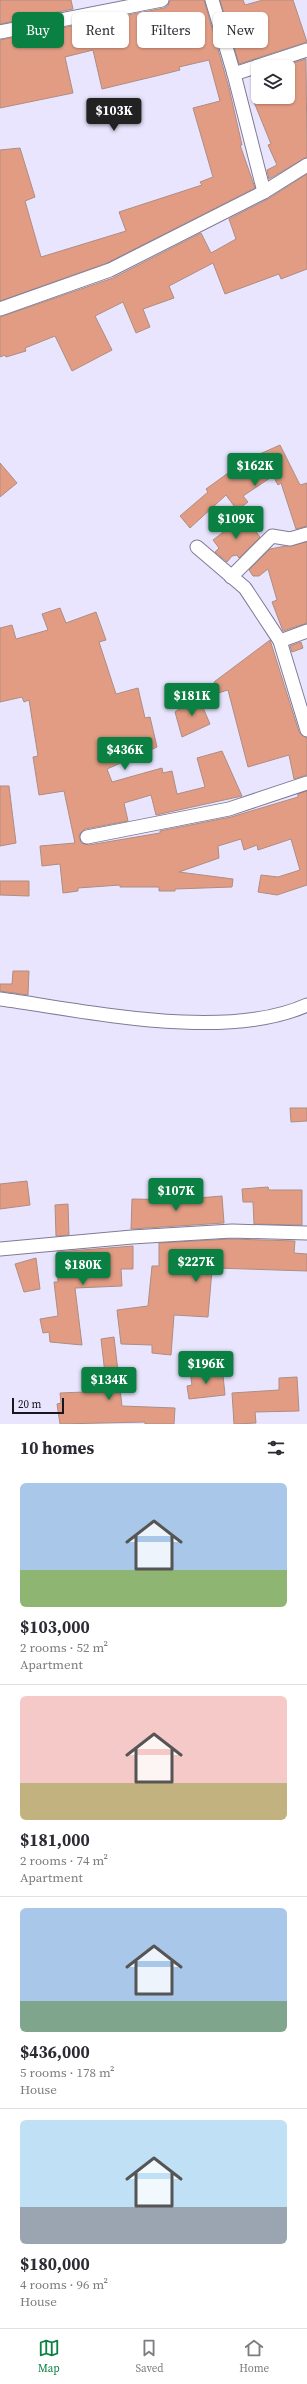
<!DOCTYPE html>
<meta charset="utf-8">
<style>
body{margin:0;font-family:"Source Serif 4",serif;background:#f2f2f3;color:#2b2b33;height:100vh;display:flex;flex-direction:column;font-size:15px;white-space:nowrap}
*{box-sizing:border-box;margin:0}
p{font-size:13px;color:#7c7c81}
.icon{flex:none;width:22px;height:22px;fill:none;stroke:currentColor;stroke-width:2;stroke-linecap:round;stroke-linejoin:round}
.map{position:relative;height:1424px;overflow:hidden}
.side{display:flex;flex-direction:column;background:#fff;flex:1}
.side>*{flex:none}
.banner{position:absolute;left:12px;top:12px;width:283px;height:36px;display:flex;gap:8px}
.controls{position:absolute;left:251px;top:60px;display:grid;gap:8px}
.controls a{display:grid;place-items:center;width:44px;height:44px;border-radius:6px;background:#fff;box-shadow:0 1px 3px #0004;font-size:20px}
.scale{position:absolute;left:12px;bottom:10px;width:52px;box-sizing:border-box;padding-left:4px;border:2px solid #18151f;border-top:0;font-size:11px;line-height:14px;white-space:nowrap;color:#18151f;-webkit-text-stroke:3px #eae5fe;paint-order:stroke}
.price{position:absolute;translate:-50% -34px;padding:0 9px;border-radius:4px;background:#0b8043;color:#fff;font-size:13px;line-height:26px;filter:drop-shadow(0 1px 2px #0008)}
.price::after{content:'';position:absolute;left:50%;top:24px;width:12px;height:9px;margin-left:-6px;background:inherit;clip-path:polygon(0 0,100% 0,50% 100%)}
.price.on{background:#222;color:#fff}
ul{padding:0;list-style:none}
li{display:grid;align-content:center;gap:8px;height:212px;padding:0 20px}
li+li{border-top:1px solid #e1e1e2}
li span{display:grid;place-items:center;height:124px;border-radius:6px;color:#555}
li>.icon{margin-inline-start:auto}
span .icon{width:72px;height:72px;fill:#fffc;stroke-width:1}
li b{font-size:17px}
h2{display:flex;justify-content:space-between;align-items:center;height:48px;padding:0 20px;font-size:17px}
.chip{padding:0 14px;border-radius:6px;background:#fff;box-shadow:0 1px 3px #0004;font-size:14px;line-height:36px}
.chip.on{background:#0b8043;color:#fff}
.dock{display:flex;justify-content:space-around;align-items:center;height:56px;border-top:1px solid #e1e1e2;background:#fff;font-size:11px;color:#7c7c81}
.dock a{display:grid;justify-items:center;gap:2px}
.dock .on{color:#0b8043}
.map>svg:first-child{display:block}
.building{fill:#e29c84;stroke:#ad8d82}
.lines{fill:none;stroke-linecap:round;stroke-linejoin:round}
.minor-casing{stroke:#807a95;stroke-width:15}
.minor{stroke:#fff;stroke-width:13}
</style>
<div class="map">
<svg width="307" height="1424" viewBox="0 0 307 1424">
<rect width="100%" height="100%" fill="#eae5fe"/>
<g class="building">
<polygon points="0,0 71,0 73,9 0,24"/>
<polygon points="170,0 204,0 229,88 242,145 240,145 255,188 107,263 0,301 0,150 20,148 35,197 25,201 41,257 126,231 119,212 202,185 200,182 213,177 193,108 220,101 209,60 179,67 180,70 160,75 102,89 93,50 65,57 73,93 0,108 0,40 164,8 168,6"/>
<polygon points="220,0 243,0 245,5 263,0 293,0 307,42 239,64"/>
<polygon points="306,59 307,157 269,179 267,170 277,165 268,145 271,144 252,97 288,97 288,67 281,67"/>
<polygon points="307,174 307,269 281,279 279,274 225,294 213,263 169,286 174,298 143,309 150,327 136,333 123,302 95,316 112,350 72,371 55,336 25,348 26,351 6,357 5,355 0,357 0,317 113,278 201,233 211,253 236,239 229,219 268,199"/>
<polygon points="280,445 300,485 307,483 307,526 296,529 281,483 278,485 273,476 243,496 248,502 237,510 226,495 190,528 180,516 208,492 206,489 231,471 251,458"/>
<polygon points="0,463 17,483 0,497"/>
<polygon points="244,516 260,537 239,558 237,555 232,556 227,562 215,552 219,548 213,540"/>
<polygon points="307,542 307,623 283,631 272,602 277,600 268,569 259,576 253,576 249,570 270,549"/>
<polygon points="60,608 66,623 96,612 106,640 99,642 116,694 138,688 145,718 150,717 157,747 107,769 112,782 162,768 163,773 172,771 177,794 205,787 197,758 222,751 242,796 156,815 151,795 124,803 128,821 85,829 79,835 81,843 89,845 160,833 160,831 231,817 298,797 298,794 307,791 307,885 277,895 258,892 261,875 278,877 300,870 291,839 258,850 257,845 244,850 241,839 218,846 219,858 179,872 233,879 232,887 175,889 175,891 159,891 159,887 120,887 120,885 78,888 78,891 63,893 60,864 42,866 40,846 75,843 64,791 39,795 33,757 38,756 29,700 24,702 22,697 0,702 0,628 12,625 16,639 48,630 42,614"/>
<polygon points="270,640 299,732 307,738 307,775 294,779 289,755 248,767 228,690 218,693 214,682"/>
<polygon points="301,642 303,648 292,652 290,646"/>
<polygon points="198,696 210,724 182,737 175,712"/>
<polygon points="0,786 9,786 16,843 0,846"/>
<polygon points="0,881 29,881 29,896 0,895"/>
<polygon points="13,971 29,971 28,995 0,991 0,984 12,984"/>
<polygon points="290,1108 307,1108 307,1121 291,1122"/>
<polygon points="27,1181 30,1205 0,1209 0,1184"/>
<polygon points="268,1187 269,1190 302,1190 302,1225 254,1224 253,1202 243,1202 242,1189"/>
<polygon points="222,1196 224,1223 131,1229 132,1199 186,1200 186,1199"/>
<polygon points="68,1204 69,1235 56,1236 55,1205"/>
<polygon points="230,1239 295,1241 294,1253 307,1254 307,1271 215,1268 214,1270 212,1270 208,1317 174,1315 171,1355 152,1353 152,1345 121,1344 117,1310 148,1306 152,1266 159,1266 159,1243"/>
<polygon points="133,1246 133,1269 121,1269 122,1286 75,1288 82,1345 50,1342 49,1332 43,1333 40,1319 58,1316 54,1282 58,1282 57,1252"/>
<polygon points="36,1258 40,1289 24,1292 15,1264"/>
<polygon points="114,1337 122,1406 175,1408 174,1424 145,1424 145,1422 60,1424 57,1404 61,1403 60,1393 107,1391 101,1339"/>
<polygon points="207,1370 207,1376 223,1375 225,1395 189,1399 187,1386 192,1385 190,1372"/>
<polygon points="297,1377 299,1411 255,1412 256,1423 234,1424 232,1393 279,1390 279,1378"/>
</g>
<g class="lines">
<g class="minor-casing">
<g id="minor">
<polyline points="212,0 234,74 264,192"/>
<polyline points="0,32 162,0"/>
<polyline points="234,74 307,50"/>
<polyline points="0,309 110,270 264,192 307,165"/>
<polyline points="197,547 245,588 280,641"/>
<polyline points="231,577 272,536 290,539 307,534"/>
<polyline points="307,631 280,641 307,730"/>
<polyline points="87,837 229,809 307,783"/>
<path d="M0 999C88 1011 225 1042 307 1005"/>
<polyline points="0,1249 132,1237 232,1231 307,1233"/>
</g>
</g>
<use href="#minor" class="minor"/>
</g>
</svg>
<div class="controls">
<a><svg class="icon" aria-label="layers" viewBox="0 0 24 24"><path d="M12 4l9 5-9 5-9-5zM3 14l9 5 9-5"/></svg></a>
</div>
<div class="scale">20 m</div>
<b class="price on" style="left:114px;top:132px">$103K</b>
<b class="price" style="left:255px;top:487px">$162K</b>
<b class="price" style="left:236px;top:540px">$109K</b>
<b class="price" style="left:192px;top:717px">$181K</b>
<b class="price" style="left:125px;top:771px">$436K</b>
<b class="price" style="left:176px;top:1212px">$107K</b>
<b class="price" style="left:196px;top:1283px">$227K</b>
<b class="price" style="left:83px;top:1286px">$180K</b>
<b class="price" style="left:206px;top:1385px">$196K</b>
<b class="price" style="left:109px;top:1401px">$134K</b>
<div class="banner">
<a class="chip on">Buy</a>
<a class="chip">Rent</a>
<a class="chip">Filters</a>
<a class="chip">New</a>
</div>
</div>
<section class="side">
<h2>10 homes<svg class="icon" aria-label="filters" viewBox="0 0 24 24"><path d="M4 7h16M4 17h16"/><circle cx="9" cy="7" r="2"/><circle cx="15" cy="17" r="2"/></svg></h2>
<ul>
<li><span style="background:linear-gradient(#a9c7e8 70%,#8fb573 0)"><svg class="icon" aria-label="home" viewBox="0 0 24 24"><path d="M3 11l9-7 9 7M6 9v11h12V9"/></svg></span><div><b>$103,000</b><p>2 rooms · 52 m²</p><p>Apartment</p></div></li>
<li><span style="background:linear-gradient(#f6c9c9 70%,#c2b280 0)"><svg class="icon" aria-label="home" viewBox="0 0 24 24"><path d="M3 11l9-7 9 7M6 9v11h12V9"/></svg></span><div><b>$181,000</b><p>2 rooms · 74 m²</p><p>Apartment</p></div></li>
<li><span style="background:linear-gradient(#a9c7e8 75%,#7fa58c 0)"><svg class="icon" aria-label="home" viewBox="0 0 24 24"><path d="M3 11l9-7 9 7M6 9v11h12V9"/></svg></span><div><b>$436,000</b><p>5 rooms · 178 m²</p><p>House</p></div></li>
<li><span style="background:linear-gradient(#bfe0f5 70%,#9aa5b1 0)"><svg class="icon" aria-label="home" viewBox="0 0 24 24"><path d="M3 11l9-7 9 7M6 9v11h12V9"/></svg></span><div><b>$180,000</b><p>4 rooms · 96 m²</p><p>House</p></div></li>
</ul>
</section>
<nav class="dock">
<a class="on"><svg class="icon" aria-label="map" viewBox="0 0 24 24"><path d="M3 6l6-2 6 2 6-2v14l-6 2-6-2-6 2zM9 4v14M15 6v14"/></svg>Map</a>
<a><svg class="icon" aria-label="saved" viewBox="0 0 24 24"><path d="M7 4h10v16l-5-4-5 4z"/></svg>Saved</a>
<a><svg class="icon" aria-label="home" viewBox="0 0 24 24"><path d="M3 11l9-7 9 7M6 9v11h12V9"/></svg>Home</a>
</nav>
